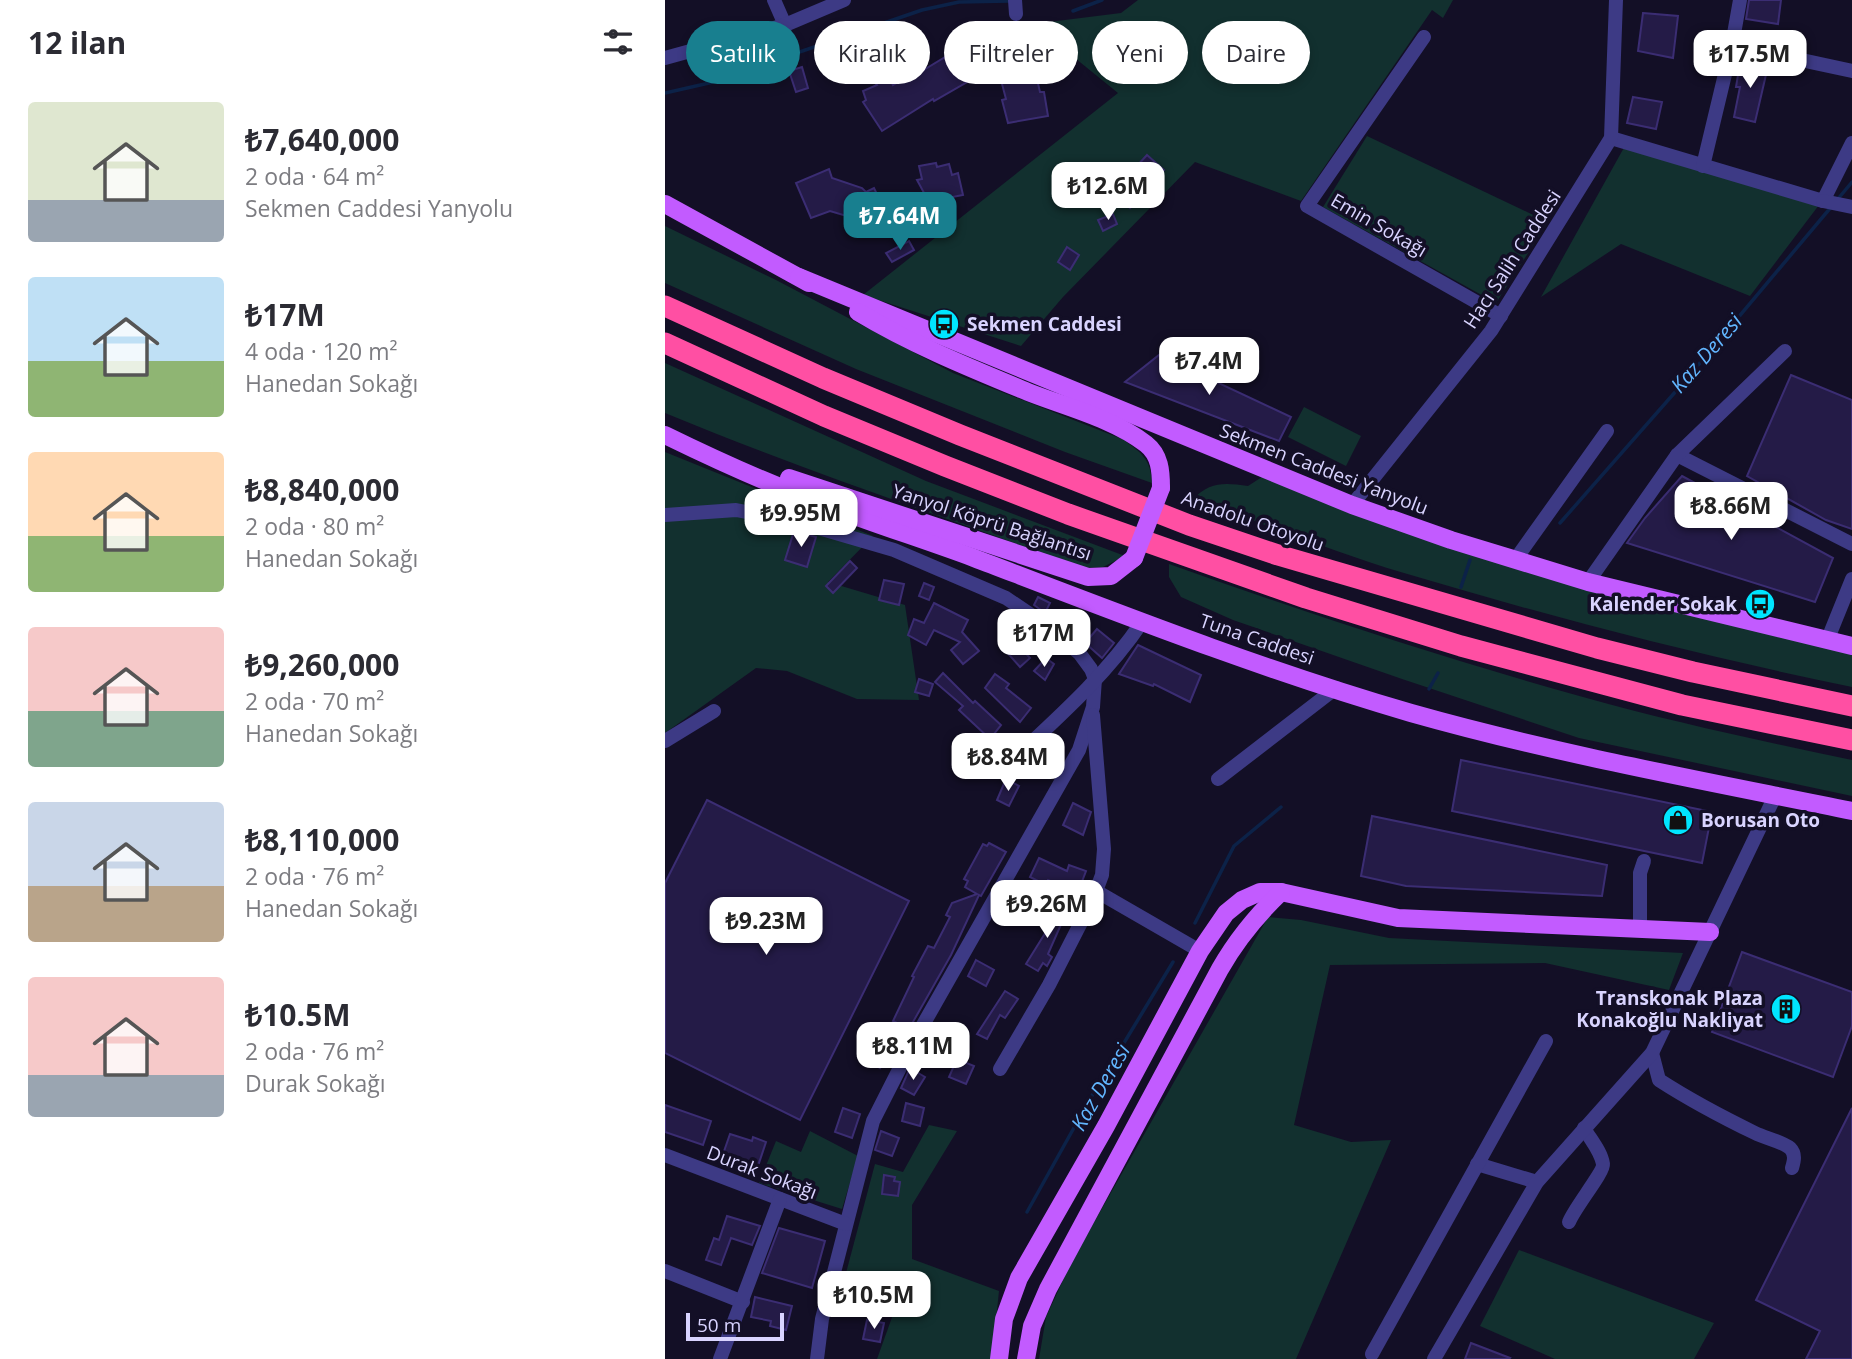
<!DOCTYPE html>
<html lang="tr">
<meta charset="utf-8">
<style>
body{margin:0;font-family:"Open Sans",sans-serif;background:#f2f2f3;color:#2b2b33;height:100vh;display:flex;flex-direction:column;font-size:26px;white-space:nowrap}
*{box-sizing:border-box;margin:0}
p{font-size:23px;color:#7c7c81}
.icon{flex:none;width:38px;height:38px;fill:none;stroke:currentColor;stroke-width:2;stroke-linecap:round;stroke-linejoin:round}
.map{position:relative;flex:1;overflow:hidden}
.side{display:flex;flex-direction:column;background:#fff;width:665px}
.side>*{flex:none}
.banner{position:absolute;left:21px;top:21px;width:665px;height:63px;display:flex;gap:14px}
.scale{position:absolute;left:21px;bottom:18px;width:98px;box-sizing:border-box;padding-left:7px;border:4px solid #d9d4ff;border-top:0;font-size:19px;line-height:24px;white-space:nowrap;color:#d9d4ff;-webkit-text-stroke:5px #130f26;paint-order:stroke}
.price{position:absolute;translate:-50% -60px;padding:0 16px;border-radius:14px;background:#fff;color:#222;font-size:23px;line-height:46px;filter:drop-shadow(0 2px 4px #0008)}
.price::after{content:'';position:absolute;left:50%;top:42px;width:21px;height:16px;margin-left:-10px;background:inherit;clip-path:polygon(0 0,100% 0,50% 100%)}
.price.current{background:#187f8f;color:#fff}
ul{padding:0;list-style:none}
li{display:flex;align-items:center;gap:21px;height:175px;padding:0 28px}
li span{display:grid;place-items:center;flex:none;width:196px;height:140px;border-radius:7px;color:#555}
li>.icon{margin-inline-start:auto}
span .icon{width:84px;height:84px;fill:#fffc;stroke-width:1}
li b{font-size:30px}
h2{display:flex;justify-content:space-between;align-items:center;height:84px;padding:0 28px;font-size:30px}
.tag{padding:0 24px;border-radius:32px;background:#fff;box-shadow:0 4px 10px #0003;font-size:24px;line-height:63px}
.tag.current{background:#187f8f;color:#fff}
main{display:flex;flex:1;min-height:0}
.map>svg:first-child{display:block}
.green{fill:#12302f}
.lines{fill:none;stroke-linecap:round;stroke-linejoin:round}
.stream{stroke:#0c2248;stroke-width:3.5}
.building{fill:#241b47;stroke:#3b2d73;stroke-width:2}
.minor{stroke:#3d3a85;stroke-width:14}
.major{stroke:#c25bff;stroke-width:18}
.highway{stroke:#ff4fa3;stroke-width:21}
.major-bridge{stroke:#c25bff;stroke-width:18}
.labels{text-anchor:middle;dominant-baseline:central;stroke-width:7;stroke-linejoin:round;paint-order:stroke}
.street-label{font-size:19px;fill:#d9d4ff;stroke:#130f26}
.poi-label{font-size:19px;font-weight:bold;fill:#d9d4ff;stroke:#130f26;text-anchor:start}
.water-label{font-size:21px;font-style:italic;fill:#62b6ff;stroke:#130f26}
</style>
<main>
<section class="side">
<h2>12 ilan<svg class="icon" aria-label="filters" viewBox="0 0 24 24"><path d="M4 7h16M4 17h16"/><circle cx="9" cy="7" r="2"/><circle cx="15" cy="17" r="2"/></svg></h2>
<ul>
<li><span style="background:linear-gradient(#dfe7d0 70%,#9aa5b1 0)"><svg class="icon" aria-label="home" viewBox="0 0 24 24"><path d="M3 11l9-7 9 7M6 9v11h12V9"/></svg></span><div><b>₺7,640,000</b><p>2 oda · 64 m²</p><p>Sekmen Caddesi Yanyolu</p></div></li>
<li><span style="background:linear-gradient(#bfe0f5 60%,#8fb573 0)"><svg class="icon" aria-label="home" viewBox="0 0 24 24"><path d="M3 11l9-7 9 7M6 9v11h12V9"/></svg></span><div><b>₺17M</b><p>4 oda · 120 m²</p><p>Hanedan Sokağı</p></div></li>
<li><span style="background:linear-gradient(#ffd9b3 60%,#8fb573 0)"><svg class="icon" aria-label="home" viewBox="0 0 24 24"><path d="M3 11l9-7 9 7M6 9v11h12V9"/></svg></span><div><b>₺8,840,000</b><p>2 oda · 80 m²</p><p>Hanedan Sokağı</p></div></li>
<li><span style="background:linear-gradient(#f6c9c9 60%,#7fa58c 0)"><svg class="icon" aria-label="home" viewBox="0 0 24 24"><path d="M3 11l9-7 9 7M6 9v11h12V9"/></svg></span><div><b>₺9,260,000</b><p>2 oda · 70 m²</p><p>Hanedan Sokağı</p></div></li>
<li><span style="background:linear-gradient(#c9d6e8 60%,#b9a48a 0)"><svg class="icon" aria-label="home" viewBox="0 0 24 24"><path d="M3 11l9-7 9 7M6 9v11h12V9"/></svg></span><div><b>₺8,110,000</b><p>2 oda · 76 m²</p><p>Hanedan Sokağı</p></div></li>
<li><span style="background:linear-gradient(#f6c9c9 70%,#9aa5b1 0)"><svg class="icon" aria-label="home" viewBox="0 0 24 24"><path d="M3 11l9-7 9 7M6 9v11h12V9"/></svg></span><div><b>₺10.5M</b><p>2 oda · 76 m²</p><p>Durak Sokağı</p></div></li>
</ul>
</section>
<div class="map">
<svg width="1187" height="1359" viewBox="0 0 1187 1359">
<rect width="100%" height="100%" fill="#130f26"/>
<g class="green">
<polygon points="473,0 788,0 778,18 767,10 636,201 530,162 398,297 356,346 198,295 453,93 368,24 456,13"/>
<polygon points="702,136 883,222 831,303 658,207"/>
<polygon points="961,144 1154,205 1085,296 956,244 876,297"/>
<path d="M0 226 111 280 288 373 457 439C476 452 486 459 487 483L400 452 191 369 0 283Z"/>
<path d="M0 363 261 481 460 556 438 567 419 568C279 517 137 470 0 413Z"/>
<polygon points="639,407 696,436 681,466 623,437"/>
<polygon points="0,452 208,536 163,582 240,605 254,700 192,699 122,671 91,668 0,733"/>
<path d="M600 475 1187 655V687C1036 656 886 617 739 573 668 552 598 522 527 500 545 481 560 483 583 486Z"/>
<path d="M504 564C641 613 778 658 918 697 1007 722 1097 741 1187 760V796L914 738 737 679 568 620 516 597 504 577Z"/>
<polygon points="603,917 636,920 724,938 1018,953 1004,990 880,963 665,965 629,1125 686,1142 726,1140 631,1359 374,1359 381,1317 407,1261"/>
<polygon points="264,1125 292,1131 247,1205 247,1259 334,1291 327,1359 212,1359 230,1309 173,1303 210,1164 238,1172"/>
<polygon points="145,1131 193,1156 177,1209 94,1183 111,1141 136,1152"/>
<polygon points="854,1250 1049,1323 1029,1359 890,1359 815,1326"/>
</g>
<g class="lines">
<g class="stream">
<polyline points="408,11 437,0"/>
<polyline points="0,93 44,83 257,10 294,2 344,1"/>
<polyline points="1172,200 1187,182"/>
<polyline points="895,523 1019,382 1167,206"/>
<polyline points="796,587 805,560"/>
<polyline points="764,689 773,673"/>
<polyline points="530,923 569,846 616,807"/>
<polyline points="362,1212 425,1099 508,962"/>
</g>
</g>
<g class="building">
<polygon points="1084,0 1116,0 1113,24 1081,19"/>
<polygon points="978,13 1013,16 1008,58 973,51"/>
<polygon points="448,29 485,56 472,73 436,45"/>
<polygon points="316,32 322,42 361,33 375,92 379,92 383,116 343,123 337,100 341,99 332,65 269,101 268,99 217,131 198,102 201,100 198,91 212,85 210,82 223,75 228,85 250,72 252,74 303,43 301,41"/>
<polygon points="1075,63 1103,66 1090,122 1069,117 1075,87 1071,87"/>
<polygon points="137,67 143,88 131,92 124,71"/>
<polygon points="968,97 997,102 991,129 962,123"/>
<polygon points="482,155 499,170 465,208 448,192"/>
<polygon points="271,163 272,167 284,164 287,175 293,173 298,195 277,199 282,209 271,215 252,180 257,179 254,166"/>
<polygon points="164,169 167,178 197,188 201,192 209,188 225,221 192,236 182,216 165,211 146,218 131,183"/>
<polygon points="448,214 452,224 438,231 433,220"/>
<polygon points="244,241 249,250 227,262 221,253"/>
<polygon points="402,247 414,255 405,270 393,262"/>
<polygon points="494,355 626,417 614,441 460,382"/>
<polygon points="1126,375 1187,400 1187,529 1161,520 1082,476"/>
<polygon points="1017,476 1168,558 1150,602 962,543 980,518"/>
<polygon points="129,531 151,537 142,567 120,560"/>
<polygon points="185,561 192,568 168,593 161,586"/>
<polygon points="219,580 239,584 234,605 214,600"/>
<polygon points="259,583 269,587 264,600 254,596"/>
<polygon points="373,597 385,603 380,613 369,605"/>
<polygon points="269,603 303,620 297,632 314,651 298,664 286,650 295,642 269,630 261,645 243,635 249,619 259,623"/>
<polygon points="403,617 413,623 407,632 398,627"/>
<polygon points="432,629 449,643 437,658 420,643"/>
<polygon points="349,640 365,658 355,667 339,649"/>
<polygon points="473,645 536,675 525,702 489,684 488,686 454,674"/>
<polygon points="381,658 389,664 380,680 369,671"/>
<polygon points="278,673 308,703 310,701 336,725 325,739 294,710 298,706 270,682"/>
<polygon points="330,674 344,684 341,688 366,708 355,722 320,688"/>
<polygon points="254,679 268,684 264,696 250,692"/>
<polygon points="796,760 1047,812 1037,863 787,811"/>
<polygon points="341,779 354,786 344,806 332,800"/>
<polygon points="42,800 244,901 135,1120 0,1053 0,883"/>
<polygon points="408,803 426,812 418,835 398,825"/>
<polygon points="707,816 942,865 937,896 741,886 696,876"/>
<polygon points="324,843 341,852 316,896 314,895 286,955 244,1029 228,1021 249,977 247,976 263,946 269,948 285,917 281,915 287,903 312,894 300,887 303,881 299,879 318,844 322,846"/>
<polygon points="374,858 402,871 404,865 421,871 413,892 383,880 381,885 365,877"/>
<polygon points="385,909 393,913 395,909 401,913 383,954 387,957 382,966 378,963 373,971 361,964 384,927 378,924"/>
<polygon points="1077,952 1187,992 1187,1026 1168,1077 1047,1032"/>
<polygon points="311,960 329,970 321,986 303,976"/>
<polygon points="340,991 353,999 340,1018 335,1015 322,1039 312,1034"/>
<polygon points="206,1041 225,1054 215,1068 196,1055"/>
<polygon points="292,1059 309,1066 301,1084 284,1077"/>
<polygon points="245,1068 260,1077 249,1095 236,1088"/>
<polygon points="241,1103 259,1108 255,1126 237,1121"/>
<polygon points="0,1105 46,1121 38,1145 0,1132"/>
<polygon points="178,1108 195,1114 187,1138 170,1132"/>
<polygon points="1187,1108 1187,1359 1141,1359 1155,1331 1091,1300"/>
<polygon points="216,1131 234,1138 227,1156 210,1150"/>
<polygon points="65,1134 87,1141 88,1137 101,1142 92,1169 56,1160"/>
<polygon points="219,1175 230,1177 229,1181 235,1182 233,1196 217,1194"/>
<polygon points="62,1216 95,1226 87,1245 66,1238 56,1265 41,1260 49,1238 54,1240"/>
<polygon points="114,1228 160,1241 147,1288 97,1273"/>
<polygon points="90,1297 127,1306 121,1330 105,1326 106,1321 86,1317"/>
<polygon points="202,1320 219,1323 215,1342 198,1339"/>
<polygon points="806,1343 845,1358 844,1359 800,1359"/>
</g>
<g class="lines">
<g class="minor">
<polyline points="109,0 120,25"/>
<polyline points="350,0 351,14"/>
<polyline points="759,37 642,206 836,316"/>
<polyline points="1067,45 1187,71"/>
<polyline points="0,58 120,25 179,0"/>
<polyline points="946,138 1158,201 1187,143"/>
<polyline points="1038,166 1067,45 1075,0"/>
<polyline points="1158,201 1187,207"/>
<polyline points="1012,455 1187,544"/>
<polyline points="687,505 826,331 946,138 951,0"/>
<polyline points="0,515 71,510 133,522 229,550 341,598 381,625 415,654 426,669 430,679 428,707 414,750 246,1046 208,1121 157,1319 152,1359"/>
<polyline points="850,560 942,431"/>
<polyline points="923,582 1012,455 1120,351"/>
<polyline points="1162,641 1187,579"/>
<polyline points="0,741 49,711"/>
<path d="M340 767C388 722 440 677 477 622"/>
<polyline points="553,779 671,688"/>
<polyline points="431,891 535,951"/>
<polyline points="975,930 975,873 979,861"/>
<path d="M987 1053 994 1080C1025 1100 1057 1117 1090 1133 1100 1138 1116 1141 1125 1148 1131 1154 1129 1161 1127 1168"/>
<polyline points="335,1069 384,985 428,899 437,875 439,849 428,715"/>
<polyline points="0,1155 181,1224"/>
<polyline points="812,1164 872,1182"/>
<path d="M904 1222C910 1207 939 1172 938 1164 936 1151 925 1139 919 1128"/>
<polyline points="0,1271 78,1302"/>
<polyline points="707,1354 881,1041"/>
<polyline points="55,1359 115,1199"/>
<polyline points="769,1359 872,1182 987,1053 1110,796"/>
</g>
<g class="major">
<polyline points="0,204 144,283"/>
<polyline points="134,277 687,505 786,540 923,582 1187,646"/>
<path d="M193 312C246 344 305 368 363 392 401 407 449 419 481 444 495 455 496 471 496 488"/>
<path d="M0 435C51 460 102 483 155 503 206 523 258 539 309 558 453 613 598 670 746 713 891 754 1040 781 1187 811"/>
<polyline points="124,478 423,577 446,576 469,558"/>
<polyline points="334,1359 339,1319 354,1278 441,1126 535,951 561,913 577,900 595,892 616,892 733,918 1045,932"/>
<path d="M361 1359 367 1326 383 1289 555 969C572 939 591 916 616 892"/>
</g>
<g class="highway">
<polyline points="0,306 158,378 295,435 524,525 613,555 932,648 1028,672 1187,706"/>
<polyline points="0,343 159,416 280,466 403,514 641,598 796,646 1017,705 1187,740"/>
</g>
<polyline class="major-bridge" points="469,558 496,488"/>
</g>
<defs>
<g id="bus-disc" transform="scale(1.575)"><circle r="9.5" fill="#00e5ff" stroke="#130f26"/><path d="M-5-6H5V4H4V6H2V4H-2V6H-4V4H-5ZM-3.5-4V0h7V-4ZM-3.5 1.2v1.5H-2V1.2ZM2 1.2v1.5H3.5V1.2Z" fill="#111"/></g>
<g id="shop-disc" transform="scale(1.575)"><circle r="9.5" fill="#00e5ff" stroke="#130f26"/><path d="M-5-2.5h2.3a2.7 3.5 0 0 1 5.4 0H5L5.5 6h-11ZM-1.5-2.5h3a1.5 2.3 0 0 0-3 0Z" fill="#111"/></g>
<g id="building-disc" transform="scale(1.575)"><circle r="9.5" fill="#00e5ff" stroke="#130f26"/><path d="M-4-6H4V6H1V3H-1V6H-4ZM-2.5-4.3h1.7v1.8h-1.7ZM.8-4.3h1.7v1.8H.8ZM-2.5-1h1.7V.8h-1.7ZM.8-1h1.7V.8H.8Z" fill="#111"/></g>
</defs>
<g fill-rule="evenodd">
<use href="#bus-disc" x="279" y="324"/>
<use href="#bus-disc" x="1095" y="604"/>
<use href="#shop-disc" x="1013" y="820"/>
<use href="#building-disc" x="1121" y="1009"/>
</g>
<g class="labels">
<g class="street-label">
<text transform="translate(714 225) rotate(30)">Emin Sokağı</text>
<text transform="translate(847 259) rotate(-57)">Hacı Salih Caddesi</text>
<text transform="translate(659 469) rotate(21)">Sekmen Caddesi Yanyolu</text>
<text transform="translate(588 521) rotate(19)">Anadolu Otoyolu</text>
<text transform="translate(327 522) rotate(18)">Yanyol Köprü Bağlantısı</text>
<text transform="translate(592 639) rotate(19)">Tuna Caddesi</text>
<text transform="translate(97 1172) rotate(21)">Durak Sokağı</text>
</g>
<g class="poi-label">
<text x="302" y="324">Sekmen Caddesi</text>
<text x="1072" y="604" text-anchor="end">Kalender Sokak</text>
<text x="1036" y="820">Borusan Oto</text>
<text x="1098" y="998" text-anchor="end">Transkonak Plaza<tspan x="1098" dy="22">Konakoğlu Nakliyat</tspan></text>
</g>
<g class="water-label">
<text transform="translate(1041 353) rotate(-49)">Kaz Deresi</text>
<text transform="translate(435 1087) rotate(-60)">Kaz Deresi</text>
</g>
</g>
</svg>
<div class="scale">50 m</div>
<b class="price" style="left:1085px;top:90px">₺17.5M</b>
<b class="price" style="left:443px;top:222px">₺12.6M</b>
<b class="price current" style="left:235px;top:252px">₺7.64M</b>
<b class="price" style="left:544px;top:397px">₺7.4M</b>
<b class="price" style="left:1066px;top:542px">₺8.66M</b>
<b class="price" style="left:136px;top:549px">₺9.95M</b>
<b class="price" style="left:379px;top:669px">₺17M</b>
<b class="price" style="left:343px;top:793px">₺8.84M</b>
<b class="price" style="left:382px;top:940px">₺9.26M</b>
<b class="price" style="left:101px;top:957px">₺9.23M</b>
<b class="price" style="left:248px;top:1082px">₺8.11M</b>
<b class="price" style="left:209px;top:1331px">₺10.5M</b>
<div class="banner">
<a class="tag current">Satılık</a>
<a class="tag">Kiralık</a>
<a class="tag">Filtreler</a>
<a class="tag">Yeni</a>
<a class="tag">Daire</a>
</div>
</div>
</main>
